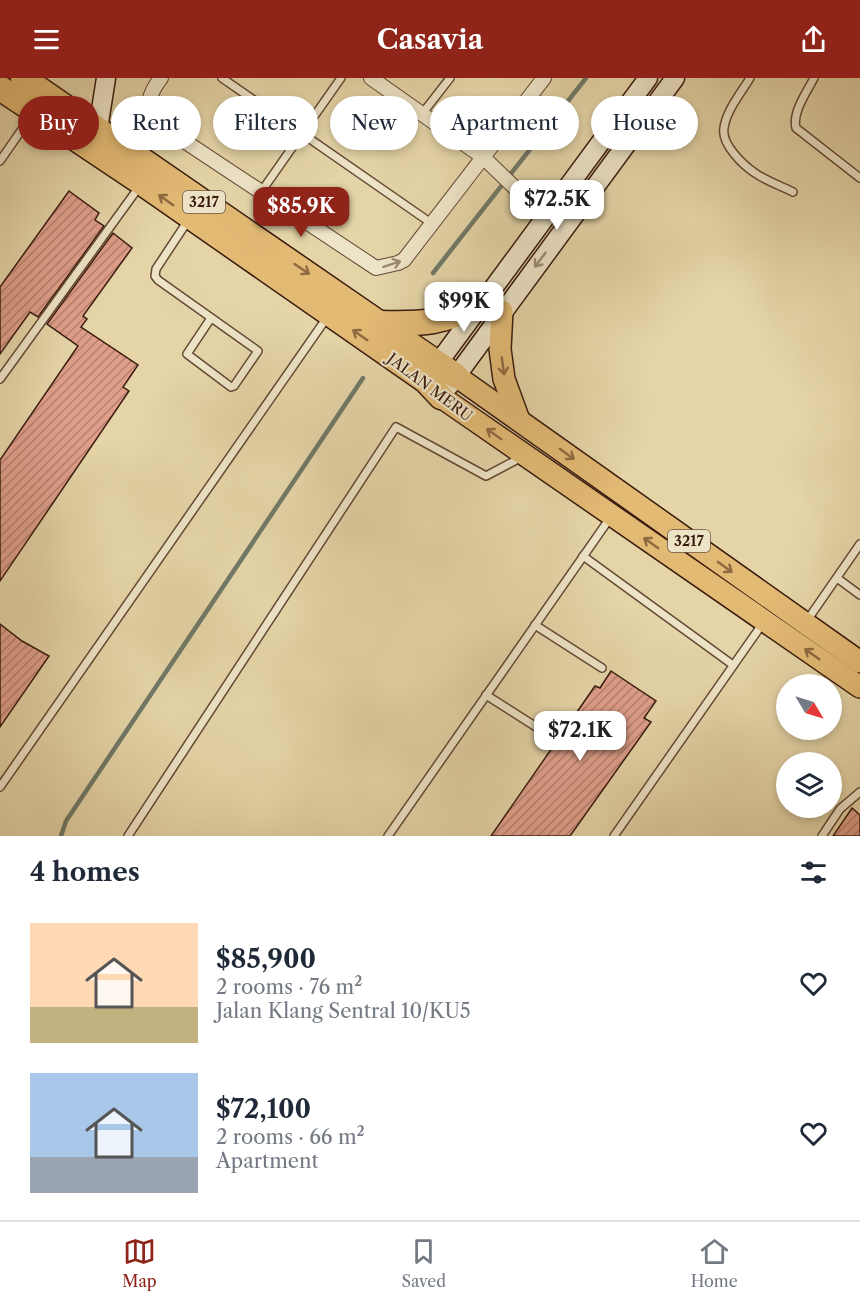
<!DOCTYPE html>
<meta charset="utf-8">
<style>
body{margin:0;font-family:"Libre Caslon Text",serif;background:#f2f2f3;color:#1f2937;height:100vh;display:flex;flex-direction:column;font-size:22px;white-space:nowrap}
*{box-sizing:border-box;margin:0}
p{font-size:20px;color:#747a83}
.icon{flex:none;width:33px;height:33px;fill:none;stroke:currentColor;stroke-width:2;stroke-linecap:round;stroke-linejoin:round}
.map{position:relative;height:758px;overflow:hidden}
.side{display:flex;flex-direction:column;background:#fff;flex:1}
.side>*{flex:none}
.guide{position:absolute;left:18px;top:18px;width:825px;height:54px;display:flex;gap:12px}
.needle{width:39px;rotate:128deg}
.fabs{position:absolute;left:776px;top:596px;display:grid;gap:12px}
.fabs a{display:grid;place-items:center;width:66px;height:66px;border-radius:50%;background:#fff;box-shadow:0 3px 9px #0003;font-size:30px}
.price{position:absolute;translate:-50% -51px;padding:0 14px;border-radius:12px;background:#fff;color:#222;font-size:20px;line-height:39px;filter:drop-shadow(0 2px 3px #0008)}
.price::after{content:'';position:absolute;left:50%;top:36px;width:18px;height:14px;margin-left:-9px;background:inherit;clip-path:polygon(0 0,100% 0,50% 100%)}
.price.selected{background:#8f2418;color:#fff}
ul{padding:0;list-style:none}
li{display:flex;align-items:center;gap:18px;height:150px;padding:0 30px}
li span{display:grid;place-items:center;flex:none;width:168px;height:120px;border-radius:0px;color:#555}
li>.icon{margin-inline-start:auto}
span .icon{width:72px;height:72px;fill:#fffc;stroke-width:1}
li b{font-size:26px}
h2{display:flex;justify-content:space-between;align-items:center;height:72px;padding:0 30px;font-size:26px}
.tag{padding:0 21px;border-radius:27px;background:#fff;box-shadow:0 3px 9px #0003;font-size:21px;line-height:54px}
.tag.selected{background:#8f2418;color:#fff}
header{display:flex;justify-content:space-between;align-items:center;height:78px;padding:0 30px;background:#8f2418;color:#fff;font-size:27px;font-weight:700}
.menu{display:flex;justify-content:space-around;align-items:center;height:84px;border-top:2px solid #e0e1e3;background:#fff;font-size:16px;color:#747a83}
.menu a{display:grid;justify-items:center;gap:3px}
.menu .selected{color:#8f2418}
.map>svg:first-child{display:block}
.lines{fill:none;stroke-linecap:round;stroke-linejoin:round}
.stream{stroke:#717967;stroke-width:4.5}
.building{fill:url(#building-hatch);stroke:#391a0e;stroke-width:1.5}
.lane-casing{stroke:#644834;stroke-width:10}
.street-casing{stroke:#644834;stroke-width:16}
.secondary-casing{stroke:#391a0e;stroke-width:21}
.primary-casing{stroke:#391a0e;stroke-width:24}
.highway-casing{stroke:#391a0e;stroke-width:27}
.lane{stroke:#ede3c6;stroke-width:7}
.street{stroke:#ede3c6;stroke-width:14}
.secondary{stroke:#ede3c6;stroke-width:18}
.primary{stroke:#e2ba74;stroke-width:21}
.highway{stroke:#e2ba74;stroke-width:24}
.oneway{stroke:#8e6a41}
.oneway2{stroke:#9c8973}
.labels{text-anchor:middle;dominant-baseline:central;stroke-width:4.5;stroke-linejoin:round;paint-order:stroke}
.shield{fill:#ede3c6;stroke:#6f5645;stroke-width:1.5}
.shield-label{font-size:14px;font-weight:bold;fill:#391a0e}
.street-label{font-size:15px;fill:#391a0e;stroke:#ede3c6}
</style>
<header><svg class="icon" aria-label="menu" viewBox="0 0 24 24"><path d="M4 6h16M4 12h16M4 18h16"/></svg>Casavia<svg class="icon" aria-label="share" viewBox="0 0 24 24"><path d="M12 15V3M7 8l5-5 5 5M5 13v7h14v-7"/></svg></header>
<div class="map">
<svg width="860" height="758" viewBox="0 0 860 758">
<defs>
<pattern id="building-hatch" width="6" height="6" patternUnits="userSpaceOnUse" patternTransform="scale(1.5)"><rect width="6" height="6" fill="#de9e8a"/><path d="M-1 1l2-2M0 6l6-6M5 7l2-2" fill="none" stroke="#b5806f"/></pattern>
</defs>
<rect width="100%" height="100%" fill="#e4d4a7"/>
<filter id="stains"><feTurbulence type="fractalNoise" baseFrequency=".00333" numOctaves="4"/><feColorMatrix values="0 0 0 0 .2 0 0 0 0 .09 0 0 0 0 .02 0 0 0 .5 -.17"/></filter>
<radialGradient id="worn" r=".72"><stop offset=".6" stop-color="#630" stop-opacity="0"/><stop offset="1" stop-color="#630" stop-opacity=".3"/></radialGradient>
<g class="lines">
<g class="stream">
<polyline points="433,195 586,0"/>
<polyline points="61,758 66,743 363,300"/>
</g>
</g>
<g class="building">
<polygon points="69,113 99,135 95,142 104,148 38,239 30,234 0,276 0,209"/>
<polygon points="113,155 132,170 83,238 87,241 81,249 138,287 123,309 129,313 0,503 0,382 78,268 47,246"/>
<polygon points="0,546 22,563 49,578 0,649"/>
<polygon points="611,593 656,623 644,640 651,644 570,758 491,758 595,608 600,610"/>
<polygon points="852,730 860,737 860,758 833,758"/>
</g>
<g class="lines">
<g class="lane-casing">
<g id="lane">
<polyline points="222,0 431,145"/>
<path d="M750 0C741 15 726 33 724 50 721 66 743 87 755 95 766 103 781 108 793 114"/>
<path d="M814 0C807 14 792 34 796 50L860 100"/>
<polyline points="422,36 450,0"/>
<polyline points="0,83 32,37"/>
<polyline points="261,114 341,0"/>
<polyline points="189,141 156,191 155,198 158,202 258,273 234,308 231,309 187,276 211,240"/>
<polyline points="0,301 139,109"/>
<polyline points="583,478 733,587"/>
<polyline points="837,500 860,517"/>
<polyline points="806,544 860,466"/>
<polyline points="535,547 602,590"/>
<polyline points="486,617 552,659"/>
<polyline points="0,709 328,238"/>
<polyline points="128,758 396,349 486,398 520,380"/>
<polyline points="388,758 610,440"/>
<polyline points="614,758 763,545"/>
<polyline points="822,758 840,731 860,714"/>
</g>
</g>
<g class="street-casing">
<g id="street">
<path d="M161 0C150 14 145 27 154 43L376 190 398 185 404 182 544 0"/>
<polyline points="371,0 483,79 545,139"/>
</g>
</g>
<g class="secondary-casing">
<g id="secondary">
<polyline points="98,51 106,0"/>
<polyline points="430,296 648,0"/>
<polyline points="449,308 675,0"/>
</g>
</g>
<g class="primary-casing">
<g id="primary">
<polyline points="502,233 500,271 504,301 519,342"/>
<polyline points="456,298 860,584"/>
<polyline points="441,319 860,609"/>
</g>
</g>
<g class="highway-casing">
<g id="highway">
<polyline points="23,0 456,298"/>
<polyline points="0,10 142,105 426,303 441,319"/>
<path d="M380 245C422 246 445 246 482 224"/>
</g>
</g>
<use href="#lane" class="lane"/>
<use href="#street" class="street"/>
<use href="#secondary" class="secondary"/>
<use href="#primary" class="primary"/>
<use href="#highway" class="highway"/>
</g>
<defs><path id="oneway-shaft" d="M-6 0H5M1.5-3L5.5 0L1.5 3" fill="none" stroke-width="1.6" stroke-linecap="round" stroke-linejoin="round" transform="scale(1.5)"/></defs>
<g class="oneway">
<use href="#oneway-shaft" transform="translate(166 122) rotate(-145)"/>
<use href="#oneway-shaft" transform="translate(302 191) rotate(34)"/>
<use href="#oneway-shaft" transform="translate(360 257) rotate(-145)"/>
<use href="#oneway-shaft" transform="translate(503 288) rotate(82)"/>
<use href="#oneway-shaft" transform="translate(494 356) rotate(-145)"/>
<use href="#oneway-shaft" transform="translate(567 376) rotate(36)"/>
<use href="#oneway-shaft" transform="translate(651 465) rotate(-145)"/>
<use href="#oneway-shaft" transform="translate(725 489) rotate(36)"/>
<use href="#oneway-shaft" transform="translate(812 576) rotate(-145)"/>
</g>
<g class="oneway2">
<use href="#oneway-shaft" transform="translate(540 182) rotate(127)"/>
<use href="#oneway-shaft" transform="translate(392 186) rotate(-18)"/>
</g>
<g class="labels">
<g class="shield">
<rect x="183" y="113" width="42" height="22" rx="4.5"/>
<rect x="668" y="452" width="42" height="22" rx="4.5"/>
</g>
<g class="shield-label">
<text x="204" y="124">3217</text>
<text x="689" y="463">3217</text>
</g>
<g class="street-label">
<text transform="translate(430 309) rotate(37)">JALAN MERU</text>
</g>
</g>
<rect width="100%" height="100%" filter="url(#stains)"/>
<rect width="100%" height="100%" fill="url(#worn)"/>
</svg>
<div class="fabs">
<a><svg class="needle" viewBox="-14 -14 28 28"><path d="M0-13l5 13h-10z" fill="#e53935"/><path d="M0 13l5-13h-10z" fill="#747a83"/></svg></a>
<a><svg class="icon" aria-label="layers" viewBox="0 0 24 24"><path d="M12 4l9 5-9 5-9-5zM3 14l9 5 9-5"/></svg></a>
</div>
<b class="price" style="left:557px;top:153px">$72.5K</b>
<b class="price selected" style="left:301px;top:160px">$85.9K</b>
<b class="price" style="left:464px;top:255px">$99K</b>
<b class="price" style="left:580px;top:684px">$72.1K</b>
<div class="guide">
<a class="tag selected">Buy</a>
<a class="tag">Rent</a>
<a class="tag">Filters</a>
<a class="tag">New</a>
<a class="tag">Apartment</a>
<a class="tag">House</a>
</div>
</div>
<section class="side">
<h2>4 homes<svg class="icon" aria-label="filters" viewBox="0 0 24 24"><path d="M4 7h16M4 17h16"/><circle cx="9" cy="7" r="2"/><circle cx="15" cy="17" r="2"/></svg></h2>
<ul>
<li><span style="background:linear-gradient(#ffd9b3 70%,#c2b280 0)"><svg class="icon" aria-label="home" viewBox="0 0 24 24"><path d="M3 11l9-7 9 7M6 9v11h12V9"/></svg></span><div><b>$85,900</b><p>2 rooms · 76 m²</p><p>Jalan Klang Sentral 10/KU5</p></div><svg class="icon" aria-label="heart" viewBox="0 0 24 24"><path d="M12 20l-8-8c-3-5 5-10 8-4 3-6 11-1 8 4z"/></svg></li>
<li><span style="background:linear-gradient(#a9c7e8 70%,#9aa5b1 0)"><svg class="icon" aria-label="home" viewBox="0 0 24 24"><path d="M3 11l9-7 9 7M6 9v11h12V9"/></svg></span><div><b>$72,100</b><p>2 rooms · 66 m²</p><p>Apartment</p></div><svg class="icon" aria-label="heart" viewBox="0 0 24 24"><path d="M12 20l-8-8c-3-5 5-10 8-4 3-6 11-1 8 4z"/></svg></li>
</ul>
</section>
<nav class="menu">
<a class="selected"><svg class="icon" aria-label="map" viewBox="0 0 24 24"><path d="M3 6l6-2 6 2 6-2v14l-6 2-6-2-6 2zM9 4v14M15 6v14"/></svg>Map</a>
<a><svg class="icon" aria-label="saved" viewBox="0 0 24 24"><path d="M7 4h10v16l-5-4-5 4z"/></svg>Saved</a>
<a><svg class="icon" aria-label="home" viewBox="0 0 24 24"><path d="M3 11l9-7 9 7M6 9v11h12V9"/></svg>Home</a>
</nav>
